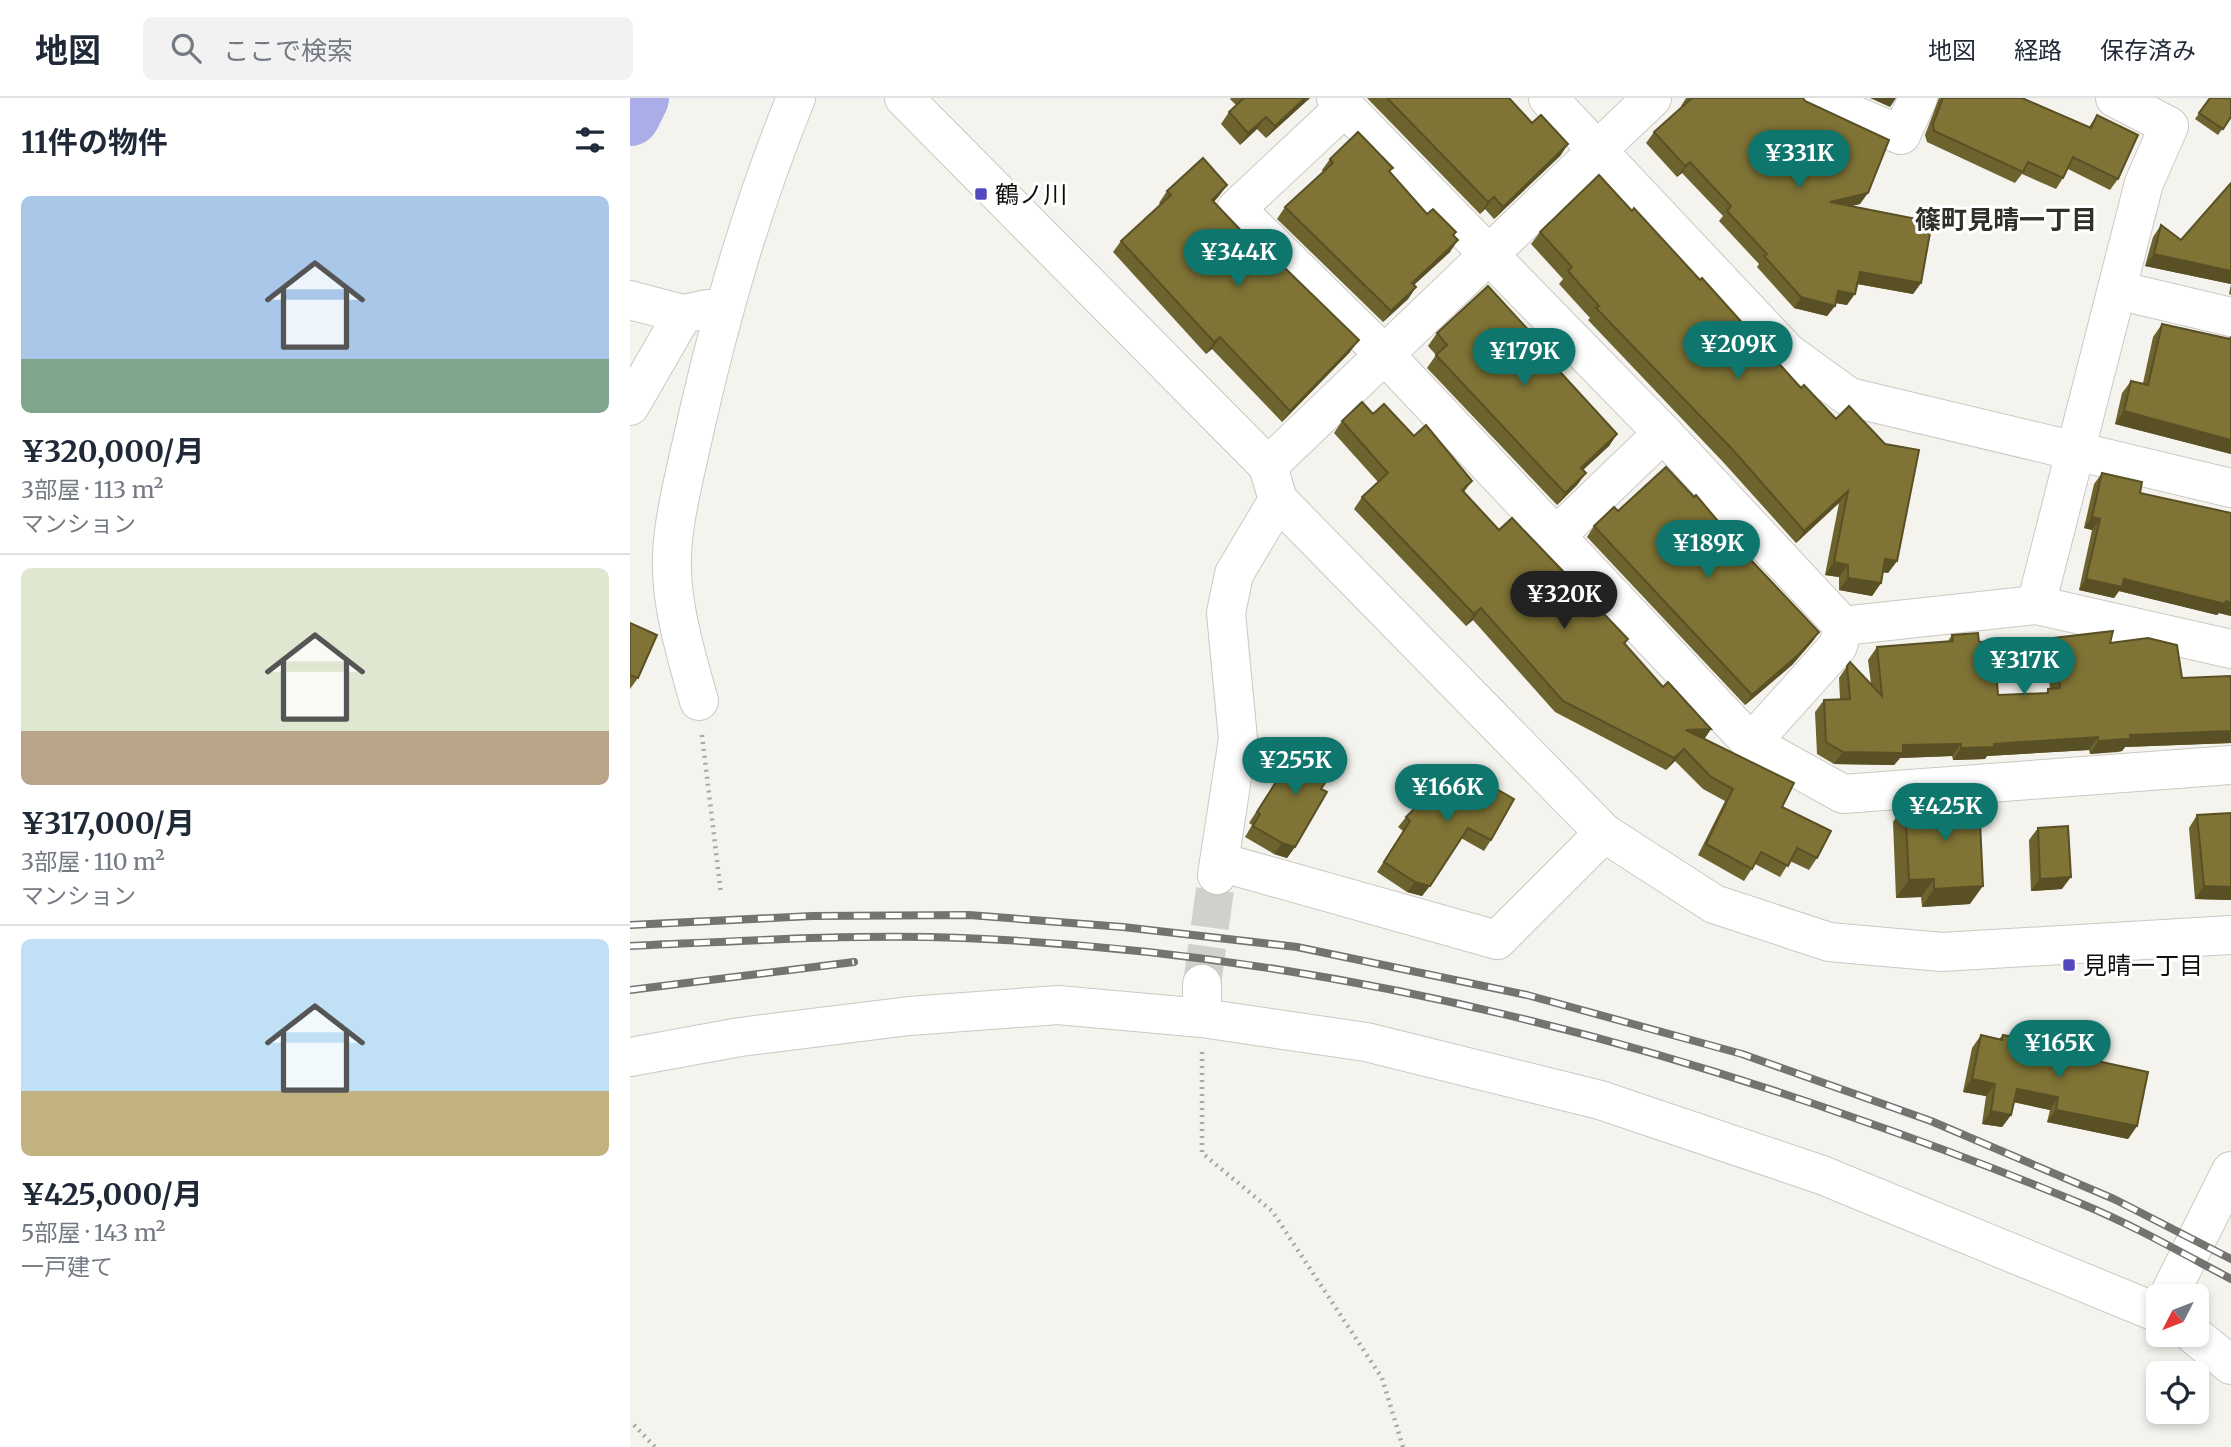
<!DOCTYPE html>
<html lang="ja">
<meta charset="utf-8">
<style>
body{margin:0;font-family:Merriweather,"Noto Sans JP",serif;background:#f2f2f3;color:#1f2937;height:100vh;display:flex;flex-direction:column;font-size:26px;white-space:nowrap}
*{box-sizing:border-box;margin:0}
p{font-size:23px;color:#747a83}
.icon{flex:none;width:38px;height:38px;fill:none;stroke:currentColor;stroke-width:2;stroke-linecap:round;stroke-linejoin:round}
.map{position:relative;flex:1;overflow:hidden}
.side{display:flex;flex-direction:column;background:#fff;width:630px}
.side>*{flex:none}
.needle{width:46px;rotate:228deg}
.tools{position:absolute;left:1516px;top:1186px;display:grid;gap:14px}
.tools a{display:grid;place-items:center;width:63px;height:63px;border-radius:10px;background:#fff;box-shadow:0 4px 10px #0003;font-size:35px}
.price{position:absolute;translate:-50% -60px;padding:0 16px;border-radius:24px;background:#0f766e;color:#fff;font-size:23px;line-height:46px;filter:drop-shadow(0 2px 4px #0008)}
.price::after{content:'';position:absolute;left:50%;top:42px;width:21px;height:16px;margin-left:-10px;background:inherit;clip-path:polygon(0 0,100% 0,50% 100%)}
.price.active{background:#222;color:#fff}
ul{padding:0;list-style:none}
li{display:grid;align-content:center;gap:14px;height:371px;padding:0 21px}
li+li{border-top:2px solid #e0e1e3}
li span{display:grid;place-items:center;height:217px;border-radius:10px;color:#555}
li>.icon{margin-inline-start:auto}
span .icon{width:126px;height:126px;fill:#fffc;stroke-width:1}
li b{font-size:30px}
h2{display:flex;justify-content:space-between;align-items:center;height:84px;padding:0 21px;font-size:30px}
header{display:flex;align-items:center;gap:42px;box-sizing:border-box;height:98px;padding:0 35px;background:#fff;border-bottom:2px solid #e0e1e3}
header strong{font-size:33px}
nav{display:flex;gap:38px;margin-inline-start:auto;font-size:24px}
.search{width:490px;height:63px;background:#f2f2f3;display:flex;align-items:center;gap:18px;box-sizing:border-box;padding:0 24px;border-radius:10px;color:#747a83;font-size:26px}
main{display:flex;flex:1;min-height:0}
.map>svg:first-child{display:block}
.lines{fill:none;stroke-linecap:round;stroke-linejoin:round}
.river{stroke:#aaade8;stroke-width:60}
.minor-tunnel{stroke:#d1d0cb;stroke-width:38;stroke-dasharray:38 19;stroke-linecap:butt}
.minor-casing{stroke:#cac9c3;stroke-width:40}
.path{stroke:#a8a7a2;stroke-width:4.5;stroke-dasharray:2 5;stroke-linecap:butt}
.minor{stroke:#fff;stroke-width:38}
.rail-casing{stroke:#747370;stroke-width:8}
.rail{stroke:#fff;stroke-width:5;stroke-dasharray:16;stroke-linecap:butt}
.wall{fill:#6d632e}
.shaded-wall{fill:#595025}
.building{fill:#7f7335;stroke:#595025;stroke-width:2}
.poi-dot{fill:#5348bf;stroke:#fff;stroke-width:2.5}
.labels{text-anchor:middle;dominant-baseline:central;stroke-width:6;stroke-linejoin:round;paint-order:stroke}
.poi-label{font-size:24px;fill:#0d0d0b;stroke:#fff;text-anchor:start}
.neighbourhood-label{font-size:26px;font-weight:bold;fill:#30302b;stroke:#fff}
</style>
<header>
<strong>地図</strong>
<div class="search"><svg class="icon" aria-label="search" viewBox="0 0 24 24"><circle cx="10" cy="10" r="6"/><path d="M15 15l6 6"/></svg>ここで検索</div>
<nav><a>地図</a><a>経路</a><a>保存済み</a></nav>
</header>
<main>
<section class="side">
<h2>11件の物件<svg class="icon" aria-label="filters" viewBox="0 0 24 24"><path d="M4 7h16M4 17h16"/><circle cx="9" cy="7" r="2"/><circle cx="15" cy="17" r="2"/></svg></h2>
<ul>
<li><span style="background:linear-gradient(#a9c7e8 75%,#7fa58c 0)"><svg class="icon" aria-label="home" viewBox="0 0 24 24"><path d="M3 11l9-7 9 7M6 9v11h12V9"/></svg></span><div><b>¥320,000/月</b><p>3部屋 · 113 m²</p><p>マンション</p></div></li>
<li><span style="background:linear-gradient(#dfe7d0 75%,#b9a48a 0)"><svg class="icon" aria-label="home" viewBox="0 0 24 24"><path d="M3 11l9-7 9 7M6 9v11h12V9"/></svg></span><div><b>¥317,000/月</b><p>3部屋 · 110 m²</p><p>マンション</p></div></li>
<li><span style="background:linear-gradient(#bfe0f5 70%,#c2b280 0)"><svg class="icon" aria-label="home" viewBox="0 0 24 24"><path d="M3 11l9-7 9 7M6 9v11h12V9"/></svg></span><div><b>¥425,000/月</b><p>5部屋 · 143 m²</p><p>一戸建て</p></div></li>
</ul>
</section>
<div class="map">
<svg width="1601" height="1349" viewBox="0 0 1601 1349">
<rect width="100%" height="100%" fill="#f4f3ed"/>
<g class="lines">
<polyline class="river" points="0,18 9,0"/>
<polyline class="minor-tunnel" points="572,886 587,777"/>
<g class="minor-casing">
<g id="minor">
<polyline points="274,0 638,368 648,402 974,735 1084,806 1199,844 1312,854 1601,837"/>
<polyline points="706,0 1033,335 1213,528 1406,507 1601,551"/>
<polyline points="918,0 1158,255 1219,299 1601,390"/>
<polyline points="1184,0 1271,37 1288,0"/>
<polyline points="715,9 606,111 755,257 1121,645 1213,696 1601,667"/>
<polyline points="1487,192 1601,219"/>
<polyline points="0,202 53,216 77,211"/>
<polyline points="0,308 53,216"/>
<polyline points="638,368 1022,0"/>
<polyline points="927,437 1033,335"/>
<polyline points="1406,507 1514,85 1539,28 1485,0"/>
<path d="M69 603C56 556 40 506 42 457 43 420 58 363 66 326 92 212 122 108 166 0"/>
<polyline points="1121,645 1208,548 1213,528"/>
<polyline points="590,764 867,842 974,735"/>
<polyline points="587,777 608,641 596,515 604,476 648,402"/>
<polyline points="572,920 572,886"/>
<polyline points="0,959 110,939 279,918 428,907 572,920 736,944 970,1002 1192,1077 1528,1215"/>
<polyline points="1538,1199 1601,1073"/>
<polyline points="1564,1237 1601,1267"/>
</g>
</g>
<g class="path">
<polyline points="72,637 91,796"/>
<polyline points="572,954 572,1055 642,1113 752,1280 773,1349"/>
<polyline points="4,1327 25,1349"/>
</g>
<use href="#minor" class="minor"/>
<g class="rail-casing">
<g id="rail">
<polyline points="0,827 182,818 339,817 493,829 667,849 897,897 1112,956 1301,1023 1484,1101 1601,1161"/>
<path d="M0 848C111 843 222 836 333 840 635 852 934 918 1219 1018 1297 1045 1375 1074 1452 1106 1503 1127 1552 1155 1601 1181"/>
<polyline points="0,892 224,864"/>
</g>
</g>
<use href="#rail" class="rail"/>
</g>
<g class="wall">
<polygon points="601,0 680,0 636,40 627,31 610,47 591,26 599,14 606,7 600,1"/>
<polygon points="737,0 879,0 902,25 938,46 930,58 864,121 855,111 850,116"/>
<polygon points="1056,0 1173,0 1230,106 1222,108 1291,185 1283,196 1227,186 1217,207 1205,205 1205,208 1197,218 1164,210 1127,169 1129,166 1089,123 1093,118 1052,75 1047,79 1016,45 1024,34 1052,9 1051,8"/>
<polygon points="1309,0 1392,0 1459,29 1467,17 1488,81 1480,92 1438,71 1433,80 1426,91 1392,76 1385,85 1297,44 1295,37"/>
<polygon points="1580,0 1601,19 1588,37 1565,21"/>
<polygon points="700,61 760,74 797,116 823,137 820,154 784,187 786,189 778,201 753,224 647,121 655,109 693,74 692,72"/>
<polygon points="1601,85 1601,197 1599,196 1601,186 1515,168 1523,139 1531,127 1551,142"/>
<polygon points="597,87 584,104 720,254 652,324 582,251 576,256 483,154 491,143 531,107 529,105 537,93"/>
<polygon points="1002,113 1070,182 1267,463 1258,475 1253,474 1251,485 1242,498 1209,492 1209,479 1195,477 1209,405 1166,445 1094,365 958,222 960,220 929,186 933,181 901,146 910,134"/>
<polygon points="1532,226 1599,241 1601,239 1601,356 1485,326 1492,295 1501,283 1513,285 1523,239"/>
<polygon points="807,235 903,237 930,256 923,266 987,336 979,348 953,372 956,375 947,387 927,407 797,270 806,257 798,248"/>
<polygon points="743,316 784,338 842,383 834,394 869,432 998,541 995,546 1033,589 1081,631 1074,641 1152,709 1187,760 1179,772 1160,763 1150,779 1125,766 1114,783 1068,757 1095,703 1073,691 1045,663 1036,672 925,614 843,522 836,528 724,411 732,399 748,384 704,335 712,323"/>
<polygon points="1472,375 1510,395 1601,415 1601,518 1589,515 1587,517 1489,493 1484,500 1449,492 1462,432 1454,430 1464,386"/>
<polygon points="988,413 1119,460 1189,534 1182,544 1162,567 1115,607 957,439 964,428"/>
<polygon points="0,525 8,580 0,591"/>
<polygon points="1322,537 1349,544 1368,597 1416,595 1418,591 1420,591 1415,553 1424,540 1480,545 1552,580 1601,645 1495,649 1492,653 1488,654 1460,656 1459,652 1357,658 1355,661 1323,662 1322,658 1270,660 1264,667 1204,666 1187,656 1185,614 1194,602 1210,601 1209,580 1217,568 1241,586 1238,562 1247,549 1318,543"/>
<polygon points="670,646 691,691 665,749 657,760 644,756 615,739 622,727 619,725"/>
<polygon points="827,668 861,742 854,753 831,740 792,798 777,794 747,774 773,733 768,729 776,719"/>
<polygon points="1275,705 1340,806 1292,809 1291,799 1266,800 1263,724"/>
<polygon points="1601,715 1601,802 1565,801 1559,730 1567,717"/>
<polygon points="1408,730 1432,791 1401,793 1399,742"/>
<polygon points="1351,937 1369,941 1373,937 1397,947 1507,1028 1498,1041 1417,1024 1420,1012 1384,1004 1381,1017 1372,1029 1352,1026 1356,998 1333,994 1342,950"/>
</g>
<g class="shaded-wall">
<polygon points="675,0 680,0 636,40 645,28"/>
<polygon points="1240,0 1266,0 1260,9"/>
<polygon points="636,19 627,31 610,47 618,35"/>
<polygon points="938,46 930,58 864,121 873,109"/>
<polygon points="1060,64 1052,75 1047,79 1055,68"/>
<polygon points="597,87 589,98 574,114 582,102"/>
<polygon points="1238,95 1230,106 1192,115 1200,104"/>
<polygon points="864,99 855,111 850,116 858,104"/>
<polygon points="828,142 820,154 774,196 782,185"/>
<polygon points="1524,156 1601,173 1601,186 1515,168"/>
<polygon points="1230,174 1291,185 1283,196 1222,185"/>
<polygon points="786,189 778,201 753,224 761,213"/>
<polygon points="1208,193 1225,196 1217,207 1201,204"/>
<polygon points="1171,199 1205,208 1197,218 1164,210"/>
<polygon points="590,239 582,251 576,256 584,244"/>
<polygon points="729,242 720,254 652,324 660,313"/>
<polygon points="1494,313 1601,342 1601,356 1485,326"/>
<polygon points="987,336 979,348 942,382 951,370"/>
<polygon points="956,375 947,387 927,407 935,395"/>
<polygon points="1218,393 1209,405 1166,445 1174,433"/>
<polygon points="1462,419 1470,421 1462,432 1454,430"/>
<polygon points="1255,461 1267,463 1258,475 1246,473"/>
<polygon points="1204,464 1218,467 1209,479 1195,477"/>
<polygon points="1218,480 1251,485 1242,498 1209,492"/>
<polygon points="1456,481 1494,481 1601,505 1601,518 1589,515 1587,517 1489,493 1484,500 1449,492"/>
<polygon points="851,510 843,522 836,528 844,516"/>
<polygon points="1189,534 1182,544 1162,567 1115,607 1122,597"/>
<polygon points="1081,631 1073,643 1056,632"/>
<polygon points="1601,633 1601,645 1495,649 1492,653 1460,656 1468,643 1500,637"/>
<polygon points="1468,639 1459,652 1357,658 1355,661 1323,662 1331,650 1364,646"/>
<polygon points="1331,646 1322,658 1270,660 1264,667 1204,666 1213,654 1273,647"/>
<polygon points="1054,651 1045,663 1036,672 1044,660"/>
<polygon points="652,745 665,749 657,760 644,756"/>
<polygon points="1441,779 1432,791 1401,793 1410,781"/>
<polygon points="1304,781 1291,799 1266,800 1279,782"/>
<polygon points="785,784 800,788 792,798 777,794"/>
<polygon points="1353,788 1340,806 1292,809 1304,791"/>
<polygon points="1574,788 1601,789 1601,802 1565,801"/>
<polygon points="1342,981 1365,986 1356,998 1333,994"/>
<polygon points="1387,991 1428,999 1420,1012 1378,1003"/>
<polygon points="1426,1012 1507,1028 1498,1041 1417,1024"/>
<polygon points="1361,1013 1381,1017 1372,1029 1352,1026"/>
</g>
<g class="building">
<polygon points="614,0 675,0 645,28 636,19 618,35 599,14"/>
<polygon points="757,0 879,0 902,25 911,17 938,46 873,109 864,99 858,104"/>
<polygon points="1062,0 1173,0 1175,3 1259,42 1238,95 1200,104 1302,124 1291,185 1230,174 1225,196 1208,193 1205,208 1171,199 1134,158 1137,156 1097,113 1101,108 1060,64 1055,68 1024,34"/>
<polygon points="1313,0 1392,0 1461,30 1467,17 1508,37 1488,81 1443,59 1433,80 1398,64 1393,74 1304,33 1303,26"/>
<polygon points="1580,0 1601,0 1601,19 1593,31 1569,15"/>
<polygon points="728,34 763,70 759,73 797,116 803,111 826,134 823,137 828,142 782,185 786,189 761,213 655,109 703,65 700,61"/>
<polygon points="573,60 597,87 582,102 620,142 623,139 729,242 660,313 590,239 584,244 491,143 541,97 537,93"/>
<polygon points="969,77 1002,113 1004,110 1070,182 1072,180 1171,290 1174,287 1206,321 1219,308 1255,346 1289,352 1267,463 1255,461 1251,485 1218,480 1218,467 1204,464 1218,393 1174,433 1103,352 966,210 969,208 938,173 942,169 910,134"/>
<polygon points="1601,85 1601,173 1524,156 1531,127 1551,142"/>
<polygon points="858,188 903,237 908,232 930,256 921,264 987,336 951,370 956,375 935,395 806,257 817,247 807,235"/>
<polygon points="1532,226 1600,241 1601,239 1601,342 1494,313 1501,283 1518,287"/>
<polygon points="732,304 743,316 754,306 784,338 796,327 842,383 832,392 869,432 882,420 998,541 994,545 1033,589 1038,584 1081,631 1056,632 1164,685 1152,709 1201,733 1187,760 1167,750 1158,768 1131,754 1122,771 1076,746 1103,691 1081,679 1054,651 1044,660 933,603 851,510 844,516 732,399 758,375 712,323"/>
<polygon points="1036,369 1064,399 1066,397 1119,460 1189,534 1169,556 1122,597 964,428 984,409 988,413"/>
<polygon points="1472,375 1512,384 1510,395 1601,415 1601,505 1596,503 1595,506 1494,481 1492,489 1456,481 1470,421 1462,419"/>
<polygon points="0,525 27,537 8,580 0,577"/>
<polygon points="1483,533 1480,545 1518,540 1547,547 1552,580 1601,578 1601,633 1500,637 1501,641 1496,641 1468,643 1468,639 1364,646 1364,649 1331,650 1331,646 1273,647 1273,655 1213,654 1196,644 1194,602 1220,601 1217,568 1220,564 1252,598 1247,549 1323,543 1322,537 1348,535 1349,544 1364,543 1368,597 1418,595 1418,591 1430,590 1424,540"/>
<polygon points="670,646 705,669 691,691 697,694 665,749 652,745 623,728 630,716 627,714"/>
<polygon points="827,668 884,701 861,742 838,730 800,788 785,784 754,764 780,723 776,719"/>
<polygon points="1349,702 1353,788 1304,791 1304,781 1279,782 1275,705"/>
<polygon points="1601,715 1601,789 1574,788 1567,717"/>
<polygon points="1438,728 1441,779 1410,781 1408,730"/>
<polygon points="1351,937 1372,942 1373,937 1398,942 1397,947 1421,953 1518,974 1507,1028 1426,1012 1428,999 1387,991 1381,1017 1361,1013 1365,986 1342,981"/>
</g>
<g class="poi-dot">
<rect x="344" y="89" width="14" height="14" rx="3.5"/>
<rect x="1432" y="860" width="14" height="14" rx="3.5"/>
</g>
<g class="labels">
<g class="poi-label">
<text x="365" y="96">鶴ノ川</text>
<text x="1453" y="867">見晴一丁目</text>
</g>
<g class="neighbourhood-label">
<text x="1376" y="121">篠町見晴一丁目</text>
</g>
</g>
</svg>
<div class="tools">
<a><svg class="needle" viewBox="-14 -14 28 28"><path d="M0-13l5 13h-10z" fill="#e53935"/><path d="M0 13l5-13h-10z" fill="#747a83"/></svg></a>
<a><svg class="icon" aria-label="locate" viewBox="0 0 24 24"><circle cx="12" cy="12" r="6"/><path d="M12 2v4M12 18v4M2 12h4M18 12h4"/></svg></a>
</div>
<b class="price" style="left:1169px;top:92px">¥331K</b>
<b class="price" style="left:608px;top:191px">¥344K</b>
<b class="price" style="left:1108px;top:283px">¥209K</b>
<b class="price" style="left:894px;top:290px">¥179K</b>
<b class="price" style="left:1078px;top:482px">¥189K</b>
<b class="price active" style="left:934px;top:533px">¥320K</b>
<b class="price" style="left:1394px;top:599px">¥317K</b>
<b class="price" style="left:665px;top:699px">¥255K</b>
<b class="price" style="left:817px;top:726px">¥166K</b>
<b class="price" style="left:1315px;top:745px">¥425K</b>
<b class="price" style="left:1429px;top:982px">¥165K</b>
</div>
</main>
